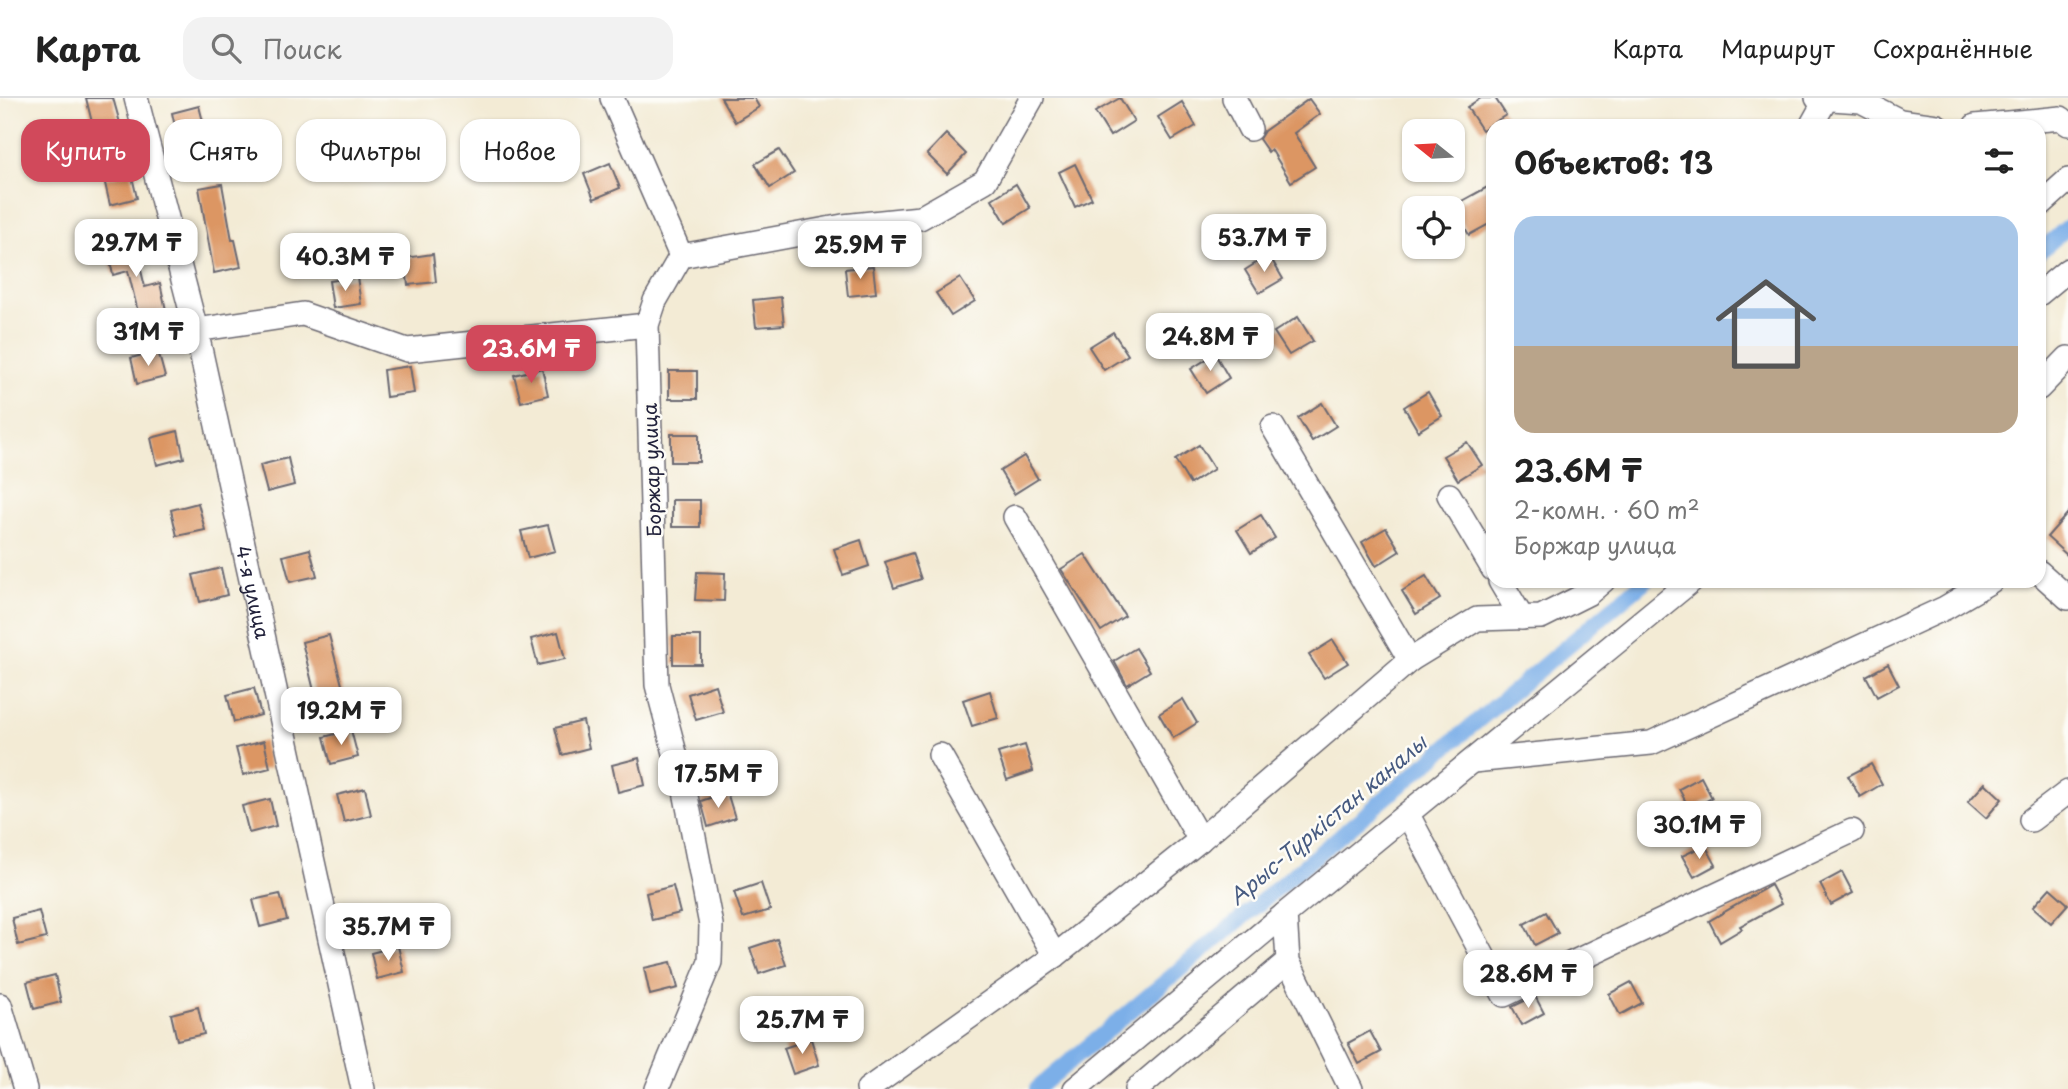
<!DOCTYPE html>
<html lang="ru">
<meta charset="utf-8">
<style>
body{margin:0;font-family:"Playpen Sans",sans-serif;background:#f2f2f2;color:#222;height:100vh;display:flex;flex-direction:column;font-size:26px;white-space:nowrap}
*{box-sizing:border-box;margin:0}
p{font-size:23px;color:#767676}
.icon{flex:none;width:38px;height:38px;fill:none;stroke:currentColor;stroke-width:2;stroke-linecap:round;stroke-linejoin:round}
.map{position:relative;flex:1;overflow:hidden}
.side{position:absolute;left:1486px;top:21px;width:560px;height:469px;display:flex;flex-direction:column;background:#fff;border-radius:21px;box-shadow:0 2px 5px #0004}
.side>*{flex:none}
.hud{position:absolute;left:21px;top:21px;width:665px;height:63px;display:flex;gap:14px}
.needle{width:46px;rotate:288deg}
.fabs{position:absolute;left:1402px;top:21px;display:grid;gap:14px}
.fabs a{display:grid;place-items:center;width:63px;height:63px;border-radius:14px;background:#fff;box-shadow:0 2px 5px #0004;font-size:35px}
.price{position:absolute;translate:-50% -60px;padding:0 16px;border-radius:14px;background:#fff;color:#222;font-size:23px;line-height:46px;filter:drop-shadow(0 2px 4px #0008)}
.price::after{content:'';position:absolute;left:50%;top:42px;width:21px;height:16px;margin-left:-10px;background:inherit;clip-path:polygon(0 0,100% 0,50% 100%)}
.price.current{background:#d1495b;color:#fff}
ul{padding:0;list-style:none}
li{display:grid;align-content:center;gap:14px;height:371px;padding:0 28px}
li+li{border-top:2px solid #e0e0e0}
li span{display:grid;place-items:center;height:217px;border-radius:21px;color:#555}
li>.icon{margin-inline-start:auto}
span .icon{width:126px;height:126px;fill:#fffc;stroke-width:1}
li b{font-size:30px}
h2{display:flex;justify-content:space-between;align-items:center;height:84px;padding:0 28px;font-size:30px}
.chip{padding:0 24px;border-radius:21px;background:#fff;box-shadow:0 2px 5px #0004;font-size:24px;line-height:63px}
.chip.current{background:#d1495b;color:#fff}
header{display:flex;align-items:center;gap:42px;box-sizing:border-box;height:98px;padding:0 35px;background:#fff;border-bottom:2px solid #e0e0e0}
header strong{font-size:33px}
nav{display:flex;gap:38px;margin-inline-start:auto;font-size:24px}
.search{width:490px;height:63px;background:#f2f2f2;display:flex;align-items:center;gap:18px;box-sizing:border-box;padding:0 24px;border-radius:21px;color:#767676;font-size:26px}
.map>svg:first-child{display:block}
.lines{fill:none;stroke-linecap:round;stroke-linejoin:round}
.canal{stroke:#7bafe8;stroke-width:16}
.building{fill:#dc9663}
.minor-casing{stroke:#6b6871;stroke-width:26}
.minor{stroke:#fff;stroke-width:23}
.labels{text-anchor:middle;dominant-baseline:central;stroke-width:5;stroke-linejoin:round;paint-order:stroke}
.street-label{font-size:19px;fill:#22223b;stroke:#fdfcf7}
.water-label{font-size:21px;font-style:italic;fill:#465a80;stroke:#fdfcf7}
</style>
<header>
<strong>Карта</strong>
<div class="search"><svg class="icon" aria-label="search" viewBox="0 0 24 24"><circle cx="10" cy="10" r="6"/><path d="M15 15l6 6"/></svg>Поиск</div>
<nav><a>Карта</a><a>Маршрут</a><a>Сохранённые</a></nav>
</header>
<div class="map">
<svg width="2068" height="991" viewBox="0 0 2068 991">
<rect width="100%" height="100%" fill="#fdfcf7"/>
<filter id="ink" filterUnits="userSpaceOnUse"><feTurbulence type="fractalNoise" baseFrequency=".0143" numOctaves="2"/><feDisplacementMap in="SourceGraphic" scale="14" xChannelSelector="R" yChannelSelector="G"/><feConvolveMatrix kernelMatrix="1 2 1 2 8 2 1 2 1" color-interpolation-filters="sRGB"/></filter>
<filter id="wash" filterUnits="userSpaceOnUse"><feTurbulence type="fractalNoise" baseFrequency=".00686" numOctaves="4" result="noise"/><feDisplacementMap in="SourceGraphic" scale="28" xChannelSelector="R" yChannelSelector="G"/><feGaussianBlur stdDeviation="1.57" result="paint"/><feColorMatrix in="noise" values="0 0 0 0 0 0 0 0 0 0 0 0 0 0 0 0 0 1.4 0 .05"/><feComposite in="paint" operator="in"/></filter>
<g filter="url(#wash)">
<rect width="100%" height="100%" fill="#f3ebd5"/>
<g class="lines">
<g class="canal">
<polyline points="2039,154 2068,129"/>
<polyline points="1037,991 1645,483"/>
</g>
</g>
<g id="blocks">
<g class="building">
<polygon points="86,0 113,0 127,50 100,57"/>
<polygon points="721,0 754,0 759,9 735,24"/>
<polygon points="1120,0 1134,23 1110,38 1095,14"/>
<polygon points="1481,0 1495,0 1506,17 1482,32 1467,9"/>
<polygon points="1309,1 1320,16 1294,35 1315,69 1291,84 1271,51 1268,54 1259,41 1264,33"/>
<polygon points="1182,4 1196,28 1172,42 1158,19"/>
<polygon points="199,8 206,35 178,42 172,15"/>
<polygon points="946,36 966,56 947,76 927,56"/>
<polygon points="779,52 794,75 770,90 755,66"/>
<polygon points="610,65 620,90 594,101 584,76"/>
<polygon points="1075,66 1092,101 1075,109 1059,74"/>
<polygon points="131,74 137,100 110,107 104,81"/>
<polygon points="222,86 232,142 235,142 241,169 214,175 199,90"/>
<polygon points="1016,86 1030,110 1006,125 992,101"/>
<polygon points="1493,86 1493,124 1469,137 1453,108"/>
<polygon points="134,143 145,189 160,185 166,212 139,218 128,173 113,177 107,150"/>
<polygon points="433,156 436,184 408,187 405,160"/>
<polygon points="1269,157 1283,181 1259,195 1245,172"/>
<polygon points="873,168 876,195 848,198 845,171"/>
<polygon points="357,179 361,206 333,210 329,183"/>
<polygon points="960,180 975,203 951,218 936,195"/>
<polygon points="781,199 784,227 756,229 753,202"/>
<polygon points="1298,219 1313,243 1289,257 1274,234"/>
<polygon points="1113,234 1128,257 1104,272 1089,249"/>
<polygon points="158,253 165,279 137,286 131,260"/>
<polygon points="1215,256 1229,280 1206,295 1191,271"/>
<polygon points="410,268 414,295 386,299 383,272"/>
<polygon points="542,270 548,297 521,304 514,277"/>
<rect x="669" y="273" width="28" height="28"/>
<polygon points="1428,294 1442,318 1418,333 1404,309"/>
<polygon points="1322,305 1336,328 1312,343 1298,320"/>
<polygon points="178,333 184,360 157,367 151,340"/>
<rect x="671" y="336" width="28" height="28"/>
<polygon points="1467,344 1482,367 1458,382 1443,358"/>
<polygon points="1199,347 1214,371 1190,386 1175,362"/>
<polygon points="1024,358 1038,381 1014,396 1000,373"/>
<polygon points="288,360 294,387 267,394 260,367"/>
<rect x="672" y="402" width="28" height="27"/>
<polygon points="198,405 205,432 177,438 171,412"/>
<polygon points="2068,415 2068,458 2047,439"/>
<polygon points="1261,417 1275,440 1251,455 1237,432"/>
<polygon points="548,427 555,453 528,460 521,433"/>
<polygon points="1386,430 1400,453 1376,468 1362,444"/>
<polygon points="861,442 869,468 843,477 834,451"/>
<polygon points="310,451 317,478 290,484 283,458"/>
<polygon points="912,455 921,481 894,490 885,464"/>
<polygon points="1085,456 1125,518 1101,533 1061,471"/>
<polygon points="221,470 227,497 200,504 193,477"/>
<polygon points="697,474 725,475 724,503 695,502"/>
<polygon points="1426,478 1440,501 1416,516 1402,493"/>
<polygon points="558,534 565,561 538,567 531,541"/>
<polygon points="329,537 347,606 319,613 302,544"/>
<rect x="673" y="538" width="28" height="28"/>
<polygon points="1333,542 1348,565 1324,580 1309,557"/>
<polygon points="1136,550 1150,573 1127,587 1114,563"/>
<polygon points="1888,566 1899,587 1877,599 1866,578"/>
<polygon points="715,587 723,614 696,622 688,596"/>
<polygon points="254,590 261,617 234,624 227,597"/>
<polygon points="990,593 998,620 972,628 963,602"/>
<polygon points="1183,601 1197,625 1173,640 1159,616"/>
<polygon points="583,623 589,650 562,657 555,630"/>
<polygon points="351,632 358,659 331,666 324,639"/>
<polygon points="264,643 270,670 243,677 236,650"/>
<polygon points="1025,647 1033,673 1007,682 998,655"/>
<polygon points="639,660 645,687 618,694 612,667"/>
<polygon points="1871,666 1882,686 1860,699 1848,678"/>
<polygon points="1701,679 1712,700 1690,712 1679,691"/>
<polygon points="1985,685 2002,701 1986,720 1968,704"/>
<polygon points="365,690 371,717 344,724 337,697"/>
<polygon points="727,694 735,720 708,729 701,703"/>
<polygon points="270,701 276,728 249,735 242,708"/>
<polygon points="1705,747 1716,767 1694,779 1682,758"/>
<polygon points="1842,774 1853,795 1831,807 1820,786"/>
<polygon points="761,785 770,812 743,820 734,794"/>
<polygon points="1771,787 1781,806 1740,828 1742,831 1720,844 1709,823"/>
<polygon points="673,788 680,815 652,822 646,795"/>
<polygon points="2050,790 2068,806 2051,825 2033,809"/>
<polygon points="280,796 287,822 260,829 253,802"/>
<polygon points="39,813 46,840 18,847 12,820"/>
<polygon points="1546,814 1558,835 1535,847 1524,826"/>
<polygon points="777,841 786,867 759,876 750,850"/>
<polygon points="398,848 404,874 377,881 371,855"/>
<polygon points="671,864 678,890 650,897 644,870"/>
<polygon points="55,877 61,904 34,911 27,884"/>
<polygon points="1631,884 1642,905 1620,917 1609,896"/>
<polygon points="1535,898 1544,915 1522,927 1512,909"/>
<polygon points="198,909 204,936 177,942 171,916"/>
<polygon points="1370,933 1381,954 1359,966 1348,945"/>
<polygon points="811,941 819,967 793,976 784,950"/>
</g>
</g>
</g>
<g filter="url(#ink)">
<use href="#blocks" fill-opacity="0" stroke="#6b6871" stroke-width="2"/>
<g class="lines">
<g class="minor-casing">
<g id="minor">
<path id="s1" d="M136 0 196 232 363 991"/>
<polyline points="612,0 681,158"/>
<polyline points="1234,0 1250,31"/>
<polyline points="1817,0 1861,3 1900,23 1937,28"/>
<polyline points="1811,28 1825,3"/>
<polyline points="1975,28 2061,20 2068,26"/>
<polyline points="2039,108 2068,82"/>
<polyline points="2039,196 2068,172"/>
<polyline points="196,232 303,216 407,252 647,227"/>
<polyline points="2039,290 2068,260"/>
<polyline points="1273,329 1410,562"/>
<polyline points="1449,397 1493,471"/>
<polyline points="1015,419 1200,742"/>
<polyline points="2039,474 2068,500"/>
<polyline points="1500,483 1522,520"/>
<polyline points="940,657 1055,858"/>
<polyline points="1473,663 1651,645 1945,510 1991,483"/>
<polyline points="1408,717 1504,897 1852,733"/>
<polyline points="2031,722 2068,694"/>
<polyline points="0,907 25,991"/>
<polyline points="657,991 710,864 711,827 685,693 657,587 647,227 655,203 681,158 843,128 920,120 985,83 1032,0"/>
<polyline points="868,991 1055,858 1200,742 1410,562 1477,521 1541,519 1589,495 1603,483"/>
<polyline points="1075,991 1285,816"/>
<polyline points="1137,991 1288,863"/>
<polyline points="1351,991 1288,863 1285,816 1691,483"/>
</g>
</g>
<use href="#minor" class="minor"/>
</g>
</g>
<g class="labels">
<g class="street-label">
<text transform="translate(651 372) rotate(-92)">Боржар улица</text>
<text stroke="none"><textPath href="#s1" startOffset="508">4-я улица</textPath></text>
</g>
<g class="water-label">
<text transform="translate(1327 721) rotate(-40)">Арыс-Түркістан каналы</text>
</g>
</g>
</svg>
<div class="fabs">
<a><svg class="needle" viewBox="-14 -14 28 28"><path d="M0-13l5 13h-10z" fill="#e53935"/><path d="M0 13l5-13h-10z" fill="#767676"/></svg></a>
<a><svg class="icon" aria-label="locate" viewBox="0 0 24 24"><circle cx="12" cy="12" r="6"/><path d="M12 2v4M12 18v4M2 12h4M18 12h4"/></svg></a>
</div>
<b class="price" style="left:1264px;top:176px">53.7M ₸</b>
<b class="price" style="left:136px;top:181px">29.7M ₸</b>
<b class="price" style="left:860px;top:183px">25.9M ₸</b>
<b class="price" style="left:345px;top:195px">40.3M ₸</b>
<b class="price" style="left:148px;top:270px">31M ₸</b>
<b class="price" style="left:1210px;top:275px">24.8M ₸</b>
<b class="price current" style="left:531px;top:287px">23.6M ₸</b>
<b class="price" style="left:341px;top:649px">19.2M ₸</b>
<b class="price" style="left:718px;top:712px">17.5M ₸</b>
<b class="price" style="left:1699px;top:763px">30.1M ₸</b>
<b class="price" style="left:388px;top:865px">35.7M ₸</b>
<b class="price" style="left:1528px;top:912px">28.6M ₸</b>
<b class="price" style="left:802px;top:958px">25.7M ₸</b>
<div class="hud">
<a class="chip current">Купить</a>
<a class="chip">Снять</a>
<a class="chip">Фильтры</a>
<a class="chip">Новое</a>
</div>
<section class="side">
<h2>Объектов: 13<svg class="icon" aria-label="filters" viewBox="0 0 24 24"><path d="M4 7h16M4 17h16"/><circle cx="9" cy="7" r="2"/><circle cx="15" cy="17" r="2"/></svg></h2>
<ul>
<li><span style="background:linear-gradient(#a9c7e8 60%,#b9a48a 0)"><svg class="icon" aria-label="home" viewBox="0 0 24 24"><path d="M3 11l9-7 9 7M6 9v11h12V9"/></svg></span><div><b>23.6M ₸</b><p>2-комн. · 60 m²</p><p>Боржар улица</p></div></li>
</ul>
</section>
</div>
